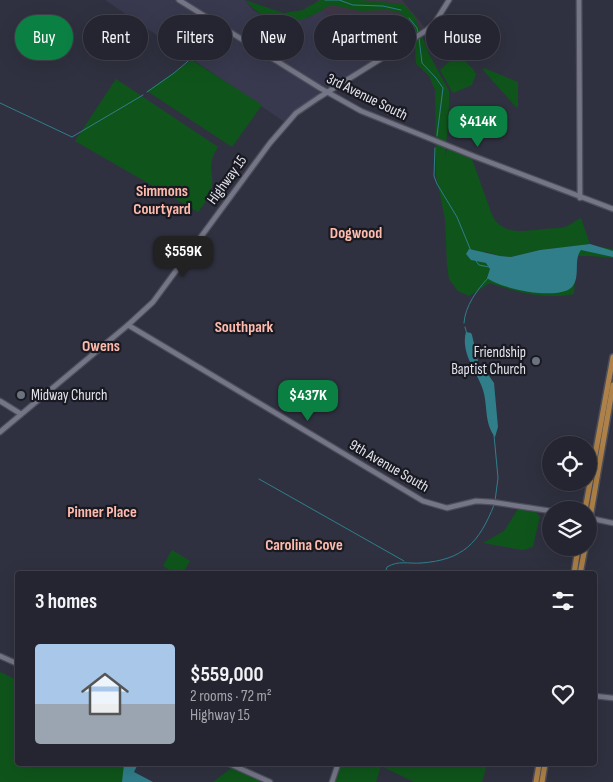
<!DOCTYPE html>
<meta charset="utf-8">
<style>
body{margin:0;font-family:"Sofia Sans Condensed",sans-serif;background:#30313c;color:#f1f3f6;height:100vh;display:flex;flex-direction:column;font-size:19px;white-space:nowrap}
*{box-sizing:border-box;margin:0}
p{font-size:16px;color:#a3a5ab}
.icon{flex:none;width:28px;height:28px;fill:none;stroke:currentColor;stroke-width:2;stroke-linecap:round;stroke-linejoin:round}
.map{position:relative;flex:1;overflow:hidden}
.drawer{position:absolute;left:15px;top:571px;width:582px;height:195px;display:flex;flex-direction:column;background:#242530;border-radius:5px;box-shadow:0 5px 20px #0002,0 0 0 1px #41424c}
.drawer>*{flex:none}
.hud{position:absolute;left:15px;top:15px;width:584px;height:45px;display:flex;gap:10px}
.controls{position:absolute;left:542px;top:436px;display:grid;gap:10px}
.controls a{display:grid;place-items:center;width:55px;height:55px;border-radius:50%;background:#242530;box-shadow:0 5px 20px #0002,0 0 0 1px #41424c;font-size:25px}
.price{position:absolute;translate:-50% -42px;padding:0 11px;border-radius:10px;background:#0b8043;color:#fff;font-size:16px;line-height:32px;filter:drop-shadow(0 1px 2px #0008)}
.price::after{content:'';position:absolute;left:50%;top:30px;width:15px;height:11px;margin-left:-8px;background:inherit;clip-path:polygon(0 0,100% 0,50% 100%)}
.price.current{background:#222;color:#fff}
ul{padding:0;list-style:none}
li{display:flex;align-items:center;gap:15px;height:125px;padding:0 20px}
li+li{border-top:1px solid #41424c}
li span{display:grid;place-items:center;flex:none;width:140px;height:100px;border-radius:5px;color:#555}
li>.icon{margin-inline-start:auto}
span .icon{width:60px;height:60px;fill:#fffc;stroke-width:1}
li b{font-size:21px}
h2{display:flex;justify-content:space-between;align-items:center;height:60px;padding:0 20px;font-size:21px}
.chip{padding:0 18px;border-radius:22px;background:#242530;box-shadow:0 5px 20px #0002,0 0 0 1px #41424c;font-size:18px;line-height:45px}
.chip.current{background:#0b8043;color:#fff}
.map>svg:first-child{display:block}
.built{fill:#38394e}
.industrial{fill:#3e3647}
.green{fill:#0f551b}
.water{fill:#307e8a}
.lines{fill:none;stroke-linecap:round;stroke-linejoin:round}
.stream{stroke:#307e8a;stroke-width:1}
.secondary-casing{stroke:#4d4e5a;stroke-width:7}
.primary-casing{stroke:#4d4e5a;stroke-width:8}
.secondary{stroke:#747687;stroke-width:4.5}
.primary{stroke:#ad8147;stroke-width:5}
.worship-dot{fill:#6b7280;stroke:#191a21;stroke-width:2}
.labels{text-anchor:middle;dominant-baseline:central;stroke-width:4.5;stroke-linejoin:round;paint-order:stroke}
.street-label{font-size:15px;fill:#e2e3ed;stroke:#191a21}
.poi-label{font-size:15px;fill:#e2e3ed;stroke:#191a21;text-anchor:end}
.neighbourhood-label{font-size:16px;font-weight:bold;fill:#fdbaad;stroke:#191a21}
</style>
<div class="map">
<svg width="613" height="782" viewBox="0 0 613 782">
<rect width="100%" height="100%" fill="#303140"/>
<polygon class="built" points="105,0 245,0 253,10 270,20 290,21 309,17 322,10 358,34 377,61 327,92 286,123"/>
<polygon class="industrial" points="318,0 402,0 427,30 377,61 358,34 322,10 317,2"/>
<g class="green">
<path d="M245 0 283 13 303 10 320 0H360L403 4 415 17 429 54 449 91V107L445 159 447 149 472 159 492 215C502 236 525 231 544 229 551 228 561 229 567 226 572 224 576 220 581 218L590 244 540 250 511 257 500 256 483 251C505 267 567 250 594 248 600 247 607 248 613 249V258L590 256H576L574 294C546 300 516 292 490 283L469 296 458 291 449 279 447 265 445 219 436 175 435 90 429 76 416 64 414 32 401 13 388 10 360 11 331 5C324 8 318 13 311 16 286 28 261 20 245 0Z"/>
<polygon points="458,54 474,70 476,74 472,85 453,93 440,70"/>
<polygon points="192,60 262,105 232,147 147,91"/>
<polygon points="484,68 518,82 518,107 516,107 483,70"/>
<path d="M116 79 218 147C206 165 214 170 212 187 210 197 204 204 198 212L75 141Z"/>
<polygon points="518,509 535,512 540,516 533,547 523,550 483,543 504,531"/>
<polygon points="172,550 190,561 182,574 176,574 163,566"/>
<polygon points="0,672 17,680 18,764 131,764 126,776 142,782 0,782"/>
<polygon points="338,764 487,764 482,782 414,782 381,766 376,782 332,782"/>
<polygon points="234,766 261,778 260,782 213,782"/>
</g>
<g class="water">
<path d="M590 244 613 251V257L581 250C573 260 581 277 572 287 559 301 501 289 487 278L490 269 486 263 471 260 466 254 469 249 500 256 511 257 540 250Z"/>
<path d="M466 332 471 333 472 335 478 361 475 363 470 362C466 353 463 342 466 332Z"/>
<path d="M483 367 494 383 498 427 495 437C484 423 488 406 483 390 481 383 477 377 475 371L477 368Z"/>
<polygon points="124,764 138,764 134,772 153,782 122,782"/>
</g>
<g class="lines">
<g class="stream">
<polyline points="325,0 339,0 353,5 383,6 401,10"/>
<polyline points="409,18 417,28 418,34"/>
<polyline points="419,38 422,63 436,78 443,88 437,136"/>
<polyline points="147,92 174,73 193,57"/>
<polyline points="0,103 72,137 143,95"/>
<polyline points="435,148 434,176 437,184 457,217 471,251"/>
<polyline points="476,261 479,265 489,267"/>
<path d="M464 323C465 306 477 290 488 278"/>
<polyline points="465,327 467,334"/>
<polyline points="494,435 498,478 495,501"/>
<polyline points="259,479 404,561"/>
<path d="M385 574 387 567C399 560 408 564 421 563 463 560 479 543 494 505"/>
</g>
<g class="secondary-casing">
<g id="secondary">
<polyline points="179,0 320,88 361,111 476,157 613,209"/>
<polyline points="579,0 580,198"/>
<polyline points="128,325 423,501 447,508 476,501 492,502 551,511"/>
<polyline points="0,401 21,414"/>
<polyline points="0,432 128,325 153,302 270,143 296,113 318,98 427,30 434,24 449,0"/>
<polyline points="589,518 613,523"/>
<polyline points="0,656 18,664"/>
<polyline points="595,696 613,698"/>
<polyline points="230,764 270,782"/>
<polyline points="332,782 338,764"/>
</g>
</g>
<g class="primary-casing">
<g id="primary">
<polyline points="585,510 613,357"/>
<polyline points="589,524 613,385"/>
<polyline points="574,574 578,548"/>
<polyline points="580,574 585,548"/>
<polyline points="536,782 539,764"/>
<polyline points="542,782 545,764"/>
</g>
</g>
<use href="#secondary" class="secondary"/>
<use href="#primary" class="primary"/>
</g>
<g class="worship-dot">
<circle cx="536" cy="361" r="5"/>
<circle cx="21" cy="395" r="5"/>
</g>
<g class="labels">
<g class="street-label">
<text transform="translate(367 97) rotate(26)">3rd Avenue South</text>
<text transform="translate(227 180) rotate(-54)">Highway 15</text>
<text transform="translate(389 466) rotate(30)">9th Avenue South</text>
</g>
<g class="poi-label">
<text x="526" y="352">Friendship<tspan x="526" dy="17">Baptist Church</tspan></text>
<text x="31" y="395" text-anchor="start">Midway Church</text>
</g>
<g class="neighbourhood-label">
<text x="162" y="191">Simmons<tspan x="162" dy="18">Courtyard</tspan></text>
<text x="356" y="233">Dogwood</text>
<text x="244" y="327">Southpark</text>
<text x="101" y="346">Owens</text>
<text x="102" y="512">Pinner Place</text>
<text x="304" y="545">Carolina Cove</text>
</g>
</g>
</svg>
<div class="controls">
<a><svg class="icon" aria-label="locate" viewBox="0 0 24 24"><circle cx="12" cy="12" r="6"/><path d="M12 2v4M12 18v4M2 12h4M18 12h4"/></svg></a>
<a><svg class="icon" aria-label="layers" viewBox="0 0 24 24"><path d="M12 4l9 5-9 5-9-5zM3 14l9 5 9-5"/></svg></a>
</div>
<b class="price" style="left:478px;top:148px">$414K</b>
<b class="price current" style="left:183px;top:278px">$559K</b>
<b class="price" style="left:308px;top:422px">$437K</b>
<div class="hud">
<a class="chip current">Buy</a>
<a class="chip">Rent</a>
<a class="chip">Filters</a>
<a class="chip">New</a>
<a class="chip">Apartment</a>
<a class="chip">House</a>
</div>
<section class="drawer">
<h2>3 homes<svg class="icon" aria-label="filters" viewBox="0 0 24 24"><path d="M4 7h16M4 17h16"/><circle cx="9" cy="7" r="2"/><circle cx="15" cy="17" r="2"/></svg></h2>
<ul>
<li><span style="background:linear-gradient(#a9c7e8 60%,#9aa5b1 0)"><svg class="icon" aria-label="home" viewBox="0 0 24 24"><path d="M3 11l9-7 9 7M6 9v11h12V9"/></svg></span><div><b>$559,000</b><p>2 rooms · 72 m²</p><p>Highway 15</p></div><svg class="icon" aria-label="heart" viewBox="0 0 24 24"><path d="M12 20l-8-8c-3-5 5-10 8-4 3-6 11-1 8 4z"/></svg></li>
</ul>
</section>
</div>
